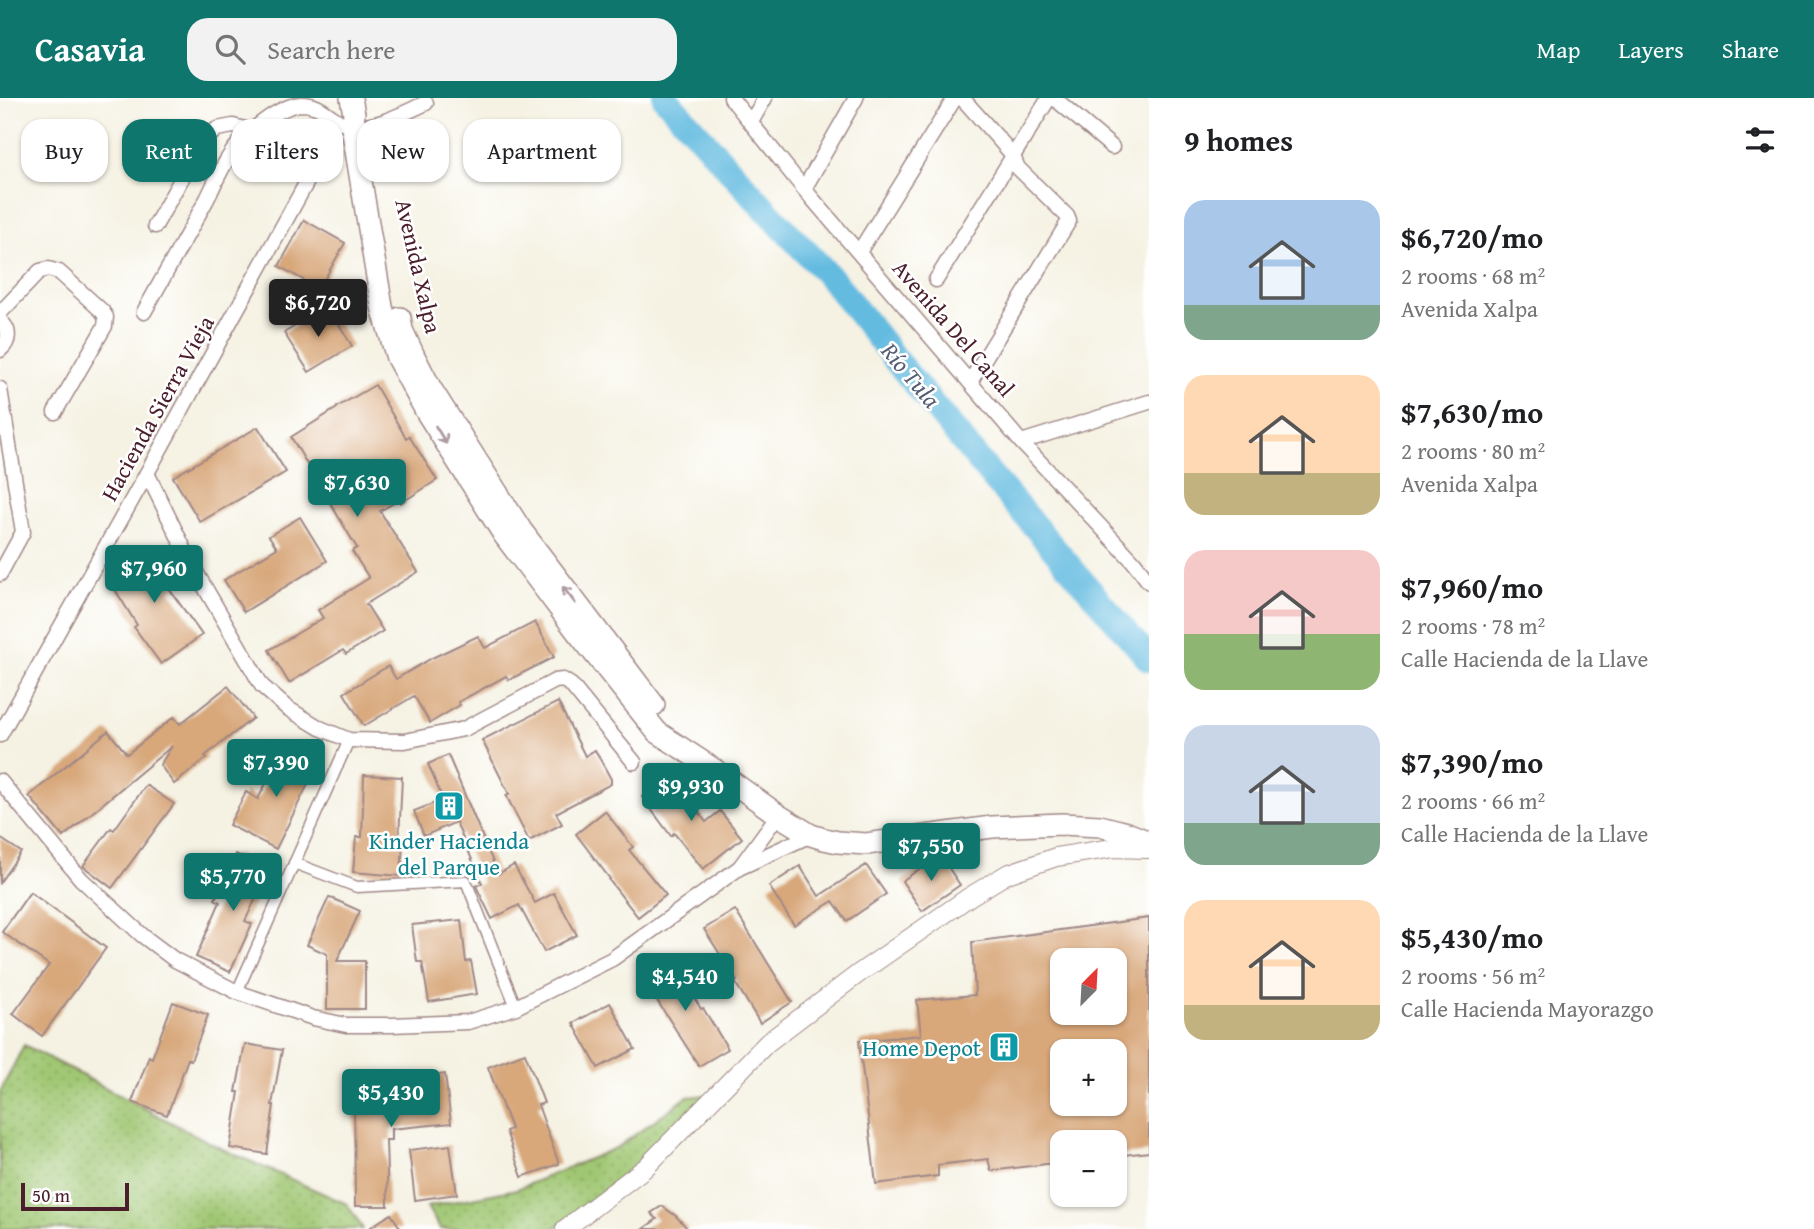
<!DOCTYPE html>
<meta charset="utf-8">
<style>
body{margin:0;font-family:"Gentium Book Plus",serif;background:#f2f2f2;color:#202124;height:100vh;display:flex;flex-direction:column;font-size:26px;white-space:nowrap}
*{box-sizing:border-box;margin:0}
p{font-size:23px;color:#757577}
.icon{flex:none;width:38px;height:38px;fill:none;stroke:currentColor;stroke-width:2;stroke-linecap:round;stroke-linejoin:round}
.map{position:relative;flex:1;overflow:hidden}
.panel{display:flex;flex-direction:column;background:#fff;width:665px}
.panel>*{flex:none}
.guide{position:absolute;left:21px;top:21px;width:665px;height:63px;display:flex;gap:14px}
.needle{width:46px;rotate:24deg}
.controls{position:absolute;left:1050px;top:850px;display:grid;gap:14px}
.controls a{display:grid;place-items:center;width:77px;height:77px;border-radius:14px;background:#fff;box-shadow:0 2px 5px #0004;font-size:35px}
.scale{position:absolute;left:21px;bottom:18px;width:108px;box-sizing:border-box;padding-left:7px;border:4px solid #4a1f2b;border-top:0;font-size:19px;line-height:24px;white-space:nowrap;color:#4a1f2b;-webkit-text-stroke:5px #fff;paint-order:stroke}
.price{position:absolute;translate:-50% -60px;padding:0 16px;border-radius:7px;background:#0f766e;color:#fff;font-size:23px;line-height:46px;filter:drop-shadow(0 2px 4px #0008)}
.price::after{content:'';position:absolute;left:50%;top:42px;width:21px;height:16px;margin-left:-10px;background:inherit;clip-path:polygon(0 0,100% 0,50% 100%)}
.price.selected{background:#222;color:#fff}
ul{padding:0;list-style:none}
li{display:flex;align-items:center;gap:21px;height:175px;padding:0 35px}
li span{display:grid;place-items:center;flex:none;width:196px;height:140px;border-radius:21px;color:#555}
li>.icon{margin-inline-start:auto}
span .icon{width:84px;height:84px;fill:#fffc;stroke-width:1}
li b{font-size:30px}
h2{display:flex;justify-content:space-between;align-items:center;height:84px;padding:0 35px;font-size:30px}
.pill{padding:0 24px;border-radius:21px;background:#fff;box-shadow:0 2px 5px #0004;font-size:24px;line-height:63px}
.pill.selected{background:#0f766e;color:#fff}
header{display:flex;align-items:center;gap:42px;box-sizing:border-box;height:98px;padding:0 35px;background:#0f766e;color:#fff}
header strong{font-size:33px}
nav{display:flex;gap:38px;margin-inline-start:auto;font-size:24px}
.search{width:490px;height:63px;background:#f2f2f2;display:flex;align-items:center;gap:18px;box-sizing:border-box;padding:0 24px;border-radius:21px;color:#757577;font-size:26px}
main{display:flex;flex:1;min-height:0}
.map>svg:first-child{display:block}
.park{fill:url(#park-dots);stroke:#75734f;stroke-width:2}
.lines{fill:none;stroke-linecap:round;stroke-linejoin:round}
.river{stroke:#63bbe0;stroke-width:26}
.building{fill:#d8a77a;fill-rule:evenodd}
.pedestrian-casing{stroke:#a08887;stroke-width:13}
.minor-casing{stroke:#a08887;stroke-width:17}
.tertiary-casing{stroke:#a08887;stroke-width:20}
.secondary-casing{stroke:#a08887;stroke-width:24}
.pedestrian{stroke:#fff;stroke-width:10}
.minor{stroke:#fff;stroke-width:14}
.tertiary{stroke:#fff;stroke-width:18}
.secondary{stroke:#fff;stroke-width:21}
.oneway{stroke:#ae9aa0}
.labels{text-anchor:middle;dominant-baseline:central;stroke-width:5;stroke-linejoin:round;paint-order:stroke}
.street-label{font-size:23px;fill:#4a1f2b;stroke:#fff}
.culture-label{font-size:23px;fill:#0d838f;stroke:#fff}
.water-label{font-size:24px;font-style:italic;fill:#545d73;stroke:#fff}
</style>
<header>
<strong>Casavia</strong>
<div class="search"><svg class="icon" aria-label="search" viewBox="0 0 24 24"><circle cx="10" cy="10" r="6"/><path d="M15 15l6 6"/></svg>Search here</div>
<nav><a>Map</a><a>Layers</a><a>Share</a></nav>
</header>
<main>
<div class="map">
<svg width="1149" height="1131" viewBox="0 0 1149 1131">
<defs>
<pattern id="park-dots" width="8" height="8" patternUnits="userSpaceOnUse" patternTransform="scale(1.75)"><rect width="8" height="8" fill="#a0c773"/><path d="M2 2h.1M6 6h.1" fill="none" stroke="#8baa64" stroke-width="1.8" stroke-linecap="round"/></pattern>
</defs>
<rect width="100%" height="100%" fill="#fff"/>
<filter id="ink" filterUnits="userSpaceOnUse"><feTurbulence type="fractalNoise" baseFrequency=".0143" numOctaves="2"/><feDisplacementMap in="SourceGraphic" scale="14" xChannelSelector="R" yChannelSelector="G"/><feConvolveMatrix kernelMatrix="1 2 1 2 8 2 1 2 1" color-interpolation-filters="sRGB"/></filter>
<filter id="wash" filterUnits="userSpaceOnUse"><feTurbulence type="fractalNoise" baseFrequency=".00686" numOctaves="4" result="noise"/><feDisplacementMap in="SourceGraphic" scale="28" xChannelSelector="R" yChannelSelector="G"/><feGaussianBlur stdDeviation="1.57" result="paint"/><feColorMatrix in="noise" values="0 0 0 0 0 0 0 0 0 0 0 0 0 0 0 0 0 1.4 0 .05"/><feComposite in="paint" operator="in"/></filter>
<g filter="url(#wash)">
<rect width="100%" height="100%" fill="#f5f2e3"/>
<g class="park">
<polygon points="24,947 218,1049 347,1106 363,1131 0,1131 0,994"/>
<polygon points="708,997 632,1071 554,1131 440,1131 427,1109 517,1091 618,1049 687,999"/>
</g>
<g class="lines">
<polyline class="river" points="665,0 766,112 832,181 898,265 994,381 1149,561"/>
</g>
<g id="blocks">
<g class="building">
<polygon points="304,122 345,145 319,191 279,168"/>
<polygon points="324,210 329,210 352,248 309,274 284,235"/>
<polygon points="375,287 406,340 409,338 437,382 401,405 399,402 380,413 418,474 366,506 383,533 346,556 343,552 289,585 269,552 323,520 318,512 369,480 352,453 357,450 291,339 337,310 337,309"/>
<polygon points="258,329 286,374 200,424 173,379"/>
<polygon points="300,419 327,463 244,514 224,482 277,450 269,438"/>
<polygon points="151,449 176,488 170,492 202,537 161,566 134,529 137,527 106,477"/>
<polygon points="535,524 554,559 509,582 506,578 458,604 460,607 430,625 414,598 364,628 344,595 388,568 396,581 432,560 478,538 485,550"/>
<polygon points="228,588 253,620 205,658 207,660 174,686 160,667 172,648 63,739 29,698 108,633 127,656 174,619 180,626"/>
<polygon points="558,604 585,658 595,652 611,681 611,686 556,715 562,726 529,743 506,697 509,696 482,642"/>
<polygon points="286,647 319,664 276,751 229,727 246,694 258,701"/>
<polygon points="448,657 498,776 514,767 535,805 554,795 577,837 544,854 519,807 492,821 476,788 482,785 456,724 424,738 414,713 443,702 428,666"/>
<polygon points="364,677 402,679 399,742 403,743 401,778 353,774 356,739 362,739"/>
<polygon points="671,677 706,724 720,713 742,740 703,771 674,735 671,738 642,699"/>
<polygon points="146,687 174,706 112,790 83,768 111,730 114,732"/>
<polygon points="605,713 633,749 629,752 666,797 638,819 609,782 610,781 576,736"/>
<polygon points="0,740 21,754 0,784"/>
<polygon points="236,756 270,771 245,823 252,826 230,874 196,859 220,804 215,801"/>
<polygon points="940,757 960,787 922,813 902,783"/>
<polygon points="866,767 886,796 847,823 833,803 794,827 769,788 800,768 819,798"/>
<polygon points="30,794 106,850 42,938 13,916 49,867 2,834"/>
<polygon points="329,799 360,813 337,863 365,863 365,911 327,911 327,856 307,847"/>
<polygon points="735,812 792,904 760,925 735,884 737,883 704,831"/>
<path d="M1149 820V1054L1115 1058V1045H1062V1064L991 1073 988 1061 938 1067V1078L876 1086 859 943 921 937 917 902 975 897 972 844ZM1062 863H1115V915H1062ZM1062 954H1115V1006H1062Z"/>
<polygon points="461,822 466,864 471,863 477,896 429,904 422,864 417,864 412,827"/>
<polygon points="671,862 701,911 703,910 728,951 699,968 642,879"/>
<polygon points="173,904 208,917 191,962 188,961 167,1017 132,1004 149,958 152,960"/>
<polygon points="610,905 635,951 598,970 573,925"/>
<polygon points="245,946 282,952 272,1007 274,1007 267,1056 230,1050 239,994 236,994"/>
<polygon points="525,955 544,1005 538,1007 559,1066 522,1079 506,1033 511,1031 488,969"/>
<polygon points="445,976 451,1025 391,1031 391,1042 386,1042 388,1108 355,1108 354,992 407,992 406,981"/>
<polygon points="450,1047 457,1096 415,1102 409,1052"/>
<polygon points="662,1108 676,1118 688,1131 643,1131 657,1121 651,1115"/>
<polygon points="391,1116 401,1131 368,1131"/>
</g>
</g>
</g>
<g filter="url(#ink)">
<use href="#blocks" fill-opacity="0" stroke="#a08887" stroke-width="2"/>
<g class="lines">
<g class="pedestrian-casing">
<g id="pedestrian">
<polyline points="294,765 357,789 466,783 516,909"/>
<polyline points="237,894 349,642"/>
</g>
</g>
<g class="minor-casing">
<g id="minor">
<polyline points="731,0 804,91 1021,344 1133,463 1149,484"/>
<polyline points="962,0 1012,56 1018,70 1067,118 1069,123 970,284"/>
<polyline points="1054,0 1112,49"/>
<polyline points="751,24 765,0"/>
<polyline points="804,91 856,0"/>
<polyline points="155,128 202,44 217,31 233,28 253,33"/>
<polyline points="859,154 955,0"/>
<polyline points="936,182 1049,0"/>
<path d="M144 214C165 177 186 139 207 101 215 85 224 63 236 49 249 33 280 7 302 6 319 6 326 16 340 24 365 38 403 15 426 5"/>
<polyline points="0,215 40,173 48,171 59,174 102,213 106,219 105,228 55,314"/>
<path d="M0 223C11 231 10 244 0 252"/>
<polyline points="0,291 23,434 0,476"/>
<polyline points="1021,344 1149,304"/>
<polyline points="147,375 193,469 262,588 287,610 320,630 349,642 405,643 464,631 555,583 563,582 571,587 634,664"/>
<polyline points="0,637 147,375 331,40"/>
<polyline points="0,683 81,781 143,838 175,862 237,894 313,920 346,927 391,927 468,924 516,909 612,861 739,770 811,737"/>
<polyline points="740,769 778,717"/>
</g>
</g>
<g class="tertiary-casing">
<polyline id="tertiary" points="565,1131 645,1070 767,945 858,876 969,799 1007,776 1056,759 1113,750 1149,751"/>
</g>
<g class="secondary-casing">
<g id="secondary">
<polyline points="351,0 354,16 352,29 382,209 397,260 427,315 504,437 578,535 657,634 721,676 778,717 811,737 824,741 838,744 866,746 992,729 1062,726 1100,728 1127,735 1149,744"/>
<polyline points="400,220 402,232 414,258 431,291 521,432 654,607"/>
</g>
</g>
<use href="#pedestrian" class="pedestrian"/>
<use href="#minor" class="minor"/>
<use href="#tertiary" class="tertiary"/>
<use href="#secondary" class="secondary"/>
</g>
<defs><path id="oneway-shaft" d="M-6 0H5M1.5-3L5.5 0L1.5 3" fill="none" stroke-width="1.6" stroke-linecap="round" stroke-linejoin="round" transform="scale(1.75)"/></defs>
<g class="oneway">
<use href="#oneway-shaft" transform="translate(441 337) rotate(58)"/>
<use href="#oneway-shaft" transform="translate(569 497) rotate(-127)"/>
</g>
</g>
<defs>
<g id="building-square" transform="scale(1.575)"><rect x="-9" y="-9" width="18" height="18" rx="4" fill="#0f9aa8" stroke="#fff"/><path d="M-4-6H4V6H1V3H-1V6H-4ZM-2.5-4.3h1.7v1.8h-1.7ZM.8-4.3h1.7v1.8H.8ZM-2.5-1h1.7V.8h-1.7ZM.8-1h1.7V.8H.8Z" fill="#fff"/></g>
</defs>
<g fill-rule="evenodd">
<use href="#building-square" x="449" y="708"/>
<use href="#building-square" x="1004" y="949"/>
</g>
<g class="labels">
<g class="street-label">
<text transform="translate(419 168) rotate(77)">Avenida Xalpa</text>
<text transform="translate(954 230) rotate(49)">Avenida Del Canal</text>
<text transform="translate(157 310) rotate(-61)">Hacienda Sierra Vieja</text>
</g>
<g class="culture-label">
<text x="449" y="742">Kinder Hacienda<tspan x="449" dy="26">del Parque</tspan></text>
<text x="981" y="949" text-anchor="end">Home Depot</text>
</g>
<g class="water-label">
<text transform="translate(911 277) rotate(50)">Río Tula</text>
</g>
</g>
</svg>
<div class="controls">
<a><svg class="needle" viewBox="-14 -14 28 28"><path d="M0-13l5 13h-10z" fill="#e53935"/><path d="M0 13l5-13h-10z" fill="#757577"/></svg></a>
<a>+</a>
<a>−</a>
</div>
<div class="scale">50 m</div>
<b class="price selected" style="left:318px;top:241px">$6,720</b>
<b class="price" style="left:357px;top:421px">$7,630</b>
<b class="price" style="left:154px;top:507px">$7,960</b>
<b class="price" style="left:276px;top:701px">$7,390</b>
<b class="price" style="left:691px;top:725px">$9,930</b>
<b class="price" style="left:931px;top:785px">$7,550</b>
<b class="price" style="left:233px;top:815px">$5,770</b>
<b class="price" style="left:685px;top:915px">$4,540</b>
<b class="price" style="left:391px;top:1031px">$5,430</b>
<div class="guide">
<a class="pill">Buy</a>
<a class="pill selected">Rent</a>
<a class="pill">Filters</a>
<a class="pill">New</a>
<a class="pill">Apartment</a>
</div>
</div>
<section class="panel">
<h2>9 homes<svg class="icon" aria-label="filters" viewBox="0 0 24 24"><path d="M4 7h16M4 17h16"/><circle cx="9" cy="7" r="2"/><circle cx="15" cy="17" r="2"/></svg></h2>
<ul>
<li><span style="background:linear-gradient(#a9c7e8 75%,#7fa58c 0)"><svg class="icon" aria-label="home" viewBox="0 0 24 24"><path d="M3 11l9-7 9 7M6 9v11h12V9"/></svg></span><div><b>$6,720/mo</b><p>2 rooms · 68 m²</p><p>Avenida Xalpa</p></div></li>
<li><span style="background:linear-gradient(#ffd9b3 70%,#c2b280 0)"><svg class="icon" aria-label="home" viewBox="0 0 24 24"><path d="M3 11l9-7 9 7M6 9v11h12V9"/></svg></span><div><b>$7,630/mo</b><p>2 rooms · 80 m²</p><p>Avenida Xalpa</p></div></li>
<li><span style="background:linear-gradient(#f6c9c9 60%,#8fb573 0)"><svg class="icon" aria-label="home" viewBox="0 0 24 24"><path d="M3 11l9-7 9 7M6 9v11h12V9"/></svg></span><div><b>$7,960/mo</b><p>2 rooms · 78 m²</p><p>Calle Hacienda de la Llave</p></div></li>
<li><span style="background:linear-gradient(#c9d6e8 70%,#7fa58c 0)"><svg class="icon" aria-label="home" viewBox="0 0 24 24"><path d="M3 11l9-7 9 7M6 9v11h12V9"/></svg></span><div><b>$7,390/mo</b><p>2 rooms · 66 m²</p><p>Calle Hacienda de la Llave</p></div></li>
<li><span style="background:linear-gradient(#ffd9b3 75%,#c2b280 0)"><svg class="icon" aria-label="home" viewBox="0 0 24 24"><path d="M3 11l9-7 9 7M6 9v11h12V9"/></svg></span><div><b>$5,430/mo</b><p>2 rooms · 56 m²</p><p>Calle Hacienda Mayorazgo</p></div></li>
</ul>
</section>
</main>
